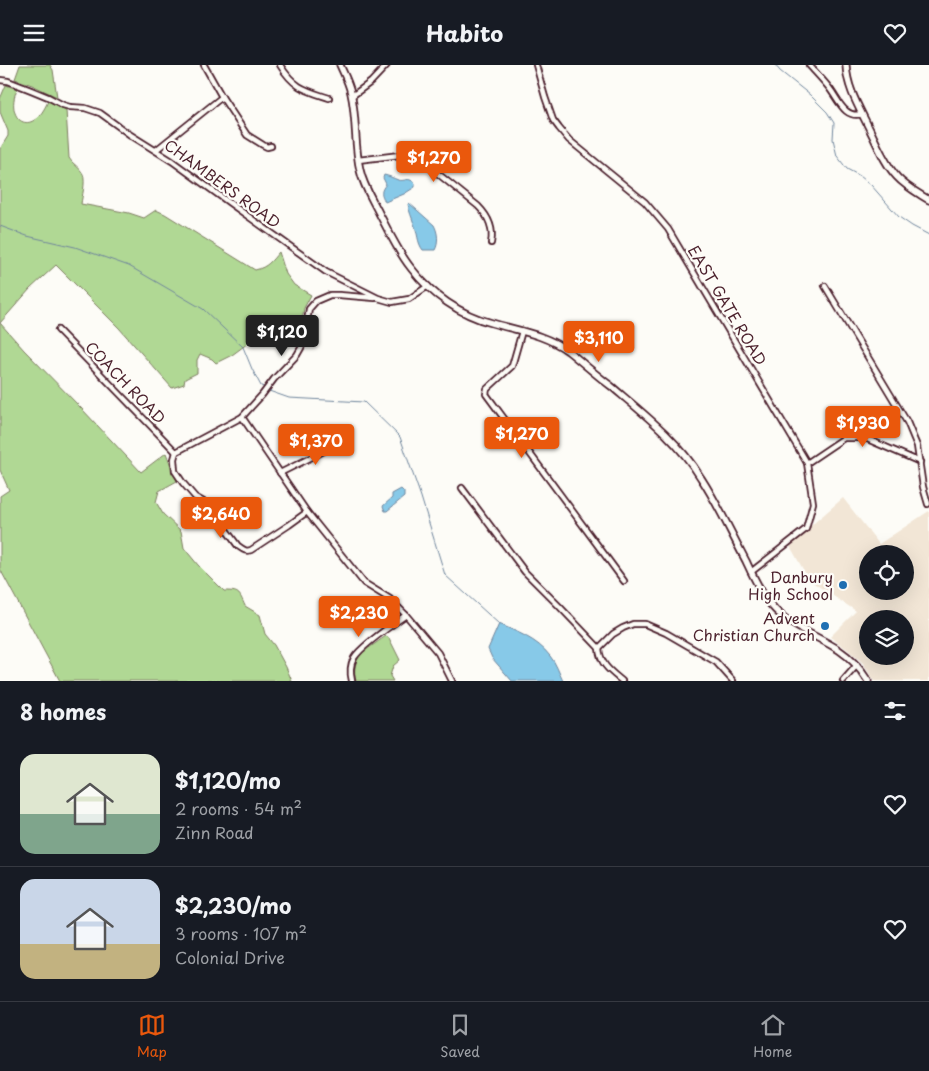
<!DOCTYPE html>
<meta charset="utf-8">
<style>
body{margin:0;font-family:"Playpen Sans",sans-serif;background:#242831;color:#f1f3f6;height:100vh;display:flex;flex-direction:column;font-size:19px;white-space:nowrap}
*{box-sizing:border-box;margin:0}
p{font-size:16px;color:#9ea1a6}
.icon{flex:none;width:28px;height:28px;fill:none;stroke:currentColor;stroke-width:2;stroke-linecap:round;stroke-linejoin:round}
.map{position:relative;height:616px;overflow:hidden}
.details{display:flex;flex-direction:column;background:#171b24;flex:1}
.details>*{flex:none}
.controls{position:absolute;left:859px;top:480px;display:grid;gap:10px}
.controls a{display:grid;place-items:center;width:55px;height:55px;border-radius:50%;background:#171b24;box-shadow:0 5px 20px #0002;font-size:25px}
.price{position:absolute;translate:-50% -42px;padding:0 11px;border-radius:5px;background:#ea580c;color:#fff;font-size:16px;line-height:32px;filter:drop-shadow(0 1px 2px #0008)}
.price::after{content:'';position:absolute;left:50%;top:30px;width:15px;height:11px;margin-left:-8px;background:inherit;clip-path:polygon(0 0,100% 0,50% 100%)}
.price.active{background:#222;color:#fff}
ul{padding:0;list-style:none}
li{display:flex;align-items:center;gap:15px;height:125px;padding:0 20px}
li+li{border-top:1px solid #363941}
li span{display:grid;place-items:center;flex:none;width:140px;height:100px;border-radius:15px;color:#555}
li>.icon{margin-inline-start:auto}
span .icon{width:60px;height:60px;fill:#fffc;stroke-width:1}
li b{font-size:21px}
h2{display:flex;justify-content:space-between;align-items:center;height:60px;padding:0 20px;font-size:21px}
header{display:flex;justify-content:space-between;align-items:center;height:65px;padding:0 20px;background:#171b24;font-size:22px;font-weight:700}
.menu{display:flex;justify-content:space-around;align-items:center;height:70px;border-top:1px solid #363941;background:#171b24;font-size:14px;color:#9ea1a6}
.menu a{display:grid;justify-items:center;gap:2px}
.menu .active{color:#ea580c}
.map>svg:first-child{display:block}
.built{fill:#f2e6d6;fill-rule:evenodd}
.green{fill:#b0d894;stroke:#7d7c60}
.water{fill:#87c9e8;stroke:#6f859c}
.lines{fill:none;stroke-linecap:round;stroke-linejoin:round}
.stream{stroke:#6f859c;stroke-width:1}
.street-casing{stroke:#4a1f2b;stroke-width:8}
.secondary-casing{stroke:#4a1f2b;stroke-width:9}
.street{stroke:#fdfcf7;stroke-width:4.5}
.secondary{stroke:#fdfcf7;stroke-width:5.5}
.poi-dot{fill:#1f6fb2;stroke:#fdfcf7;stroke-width:2}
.labels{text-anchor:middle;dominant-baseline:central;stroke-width:4.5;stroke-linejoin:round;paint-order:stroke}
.street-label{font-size:15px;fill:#4a1f2b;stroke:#fdfcf7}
.poi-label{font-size:15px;fill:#4a1f2b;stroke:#fdfcf7;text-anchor:end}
</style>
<header><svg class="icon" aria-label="menu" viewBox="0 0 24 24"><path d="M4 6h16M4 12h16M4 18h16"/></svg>Habito<svg class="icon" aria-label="heart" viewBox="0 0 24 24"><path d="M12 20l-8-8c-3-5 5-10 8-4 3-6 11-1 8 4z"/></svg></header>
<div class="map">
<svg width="929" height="616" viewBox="0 0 929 616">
<rect width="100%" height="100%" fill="#fdfcf7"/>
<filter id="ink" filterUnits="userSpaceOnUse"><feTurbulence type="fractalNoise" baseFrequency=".02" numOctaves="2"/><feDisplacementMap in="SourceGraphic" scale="10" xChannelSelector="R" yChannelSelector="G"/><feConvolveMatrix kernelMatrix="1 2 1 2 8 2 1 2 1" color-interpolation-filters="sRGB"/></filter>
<g filter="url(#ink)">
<path class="built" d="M843 433 879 479 929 446V616H874L863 598 847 584 830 572 856 546 809 515 790 481 802 471 814 458ZM868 489H905V526H868ZM868 554H905V591H868Z"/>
<g class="green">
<polygon points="20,0 50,0 53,5 57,32 32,20 15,14"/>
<path d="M6 20 17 24C4 55 32 75 48 36L66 45 69 93C72 99 80 102 83 109 86 118 82 131 81 139L129 148 144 153 156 145 165 149 255 205C268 202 271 196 279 187L286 209 294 220 311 230 304 243 301 260 269 274 259 270 232 290 216 298 212 294 200 289 197 295V308L185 314 184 319 172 323 119 263 56 200 30 224 0 258 24 285 82 344 141 407 166 388 177 416 159 426 156 437 163 449 181 466 184 483 198 500 224 526C239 526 239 527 245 541L260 550 265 569 274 580 286 602 292 616H60L0 504V431L9 425 0 405V84L8 71V66L0 47V34Z"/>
<path d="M386 571 389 573 400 595 393 601 390 611 393 616H356C351 596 361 588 376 578 380 575 383 573 386 571Z"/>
</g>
<g class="water">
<path d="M384 110C389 111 393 113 398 115 406 117 407 111 415 118V122L404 129 385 137C381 128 380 127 386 119L383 113Z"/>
<path d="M409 138 434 160C438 167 439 178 435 185H423C417 178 418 167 414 159 412 152 409 147 408 139Z"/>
<polygon points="401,424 404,427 404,432 387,446 385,446 383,441 392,433 392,429"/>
<path d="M499 559C517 567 537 574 550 591 556 598 559 608 563 616H512L492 593 488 584Z"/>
</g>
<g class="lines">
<g class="stream">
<polyline points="775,0 780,6 810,30 827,47 834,58 833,74 837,91 847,104 860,111 871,120 899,152 912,161 929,170"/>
<polyline points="0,161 27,171 75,182 129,201 203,244 243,282 252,304 261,321 264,322"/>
<polyline points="269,326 289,333 364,337 400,372 421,432 445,510 499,559"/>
</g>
<g class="street-casing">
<g id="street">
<polyline points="204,0 222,32 247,70 263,80 267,82 271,81"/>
<path d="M280 0C294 23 305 25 329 33"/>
<polyline points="536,0 545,32 553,55 559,63 569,75 645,137 668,164 807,398 813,438 806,464 751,507"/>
<path d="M809 0C816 8 824 16 830 24 839 36 845 54 862 49"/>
<polyline points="0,15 8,16 31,25 48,32 63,40 70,42 85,43 100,48 129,69 172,96 231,139 326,207 378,233 392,237 409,234 428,221"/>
<polyline points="352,31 371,17 387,0"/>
<polyline points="156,85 222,32"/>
<path d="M358 95 400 90H408L414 91 421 95 478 141C488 151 494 164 491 178"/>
<polyline points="825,221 907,357 917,381 923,422 928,439"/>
<polyline points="58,265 176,387"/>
<polyline points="522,266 512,301 487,324 486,329 624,516"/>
<polyline points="242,352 307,447 364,518 390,534 406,550 438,588 452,616"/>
<polyline points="176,387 242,352 262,330 274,314 297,290 301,283 304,275 309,244 316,236 330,230 339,230 375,233"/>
<path d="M176 387 174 394 175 406 183 418 195 432 207 439 238 481C243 484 245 487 251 485L289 460 307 447"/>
<polyline points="807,398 844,373 865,373 920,397"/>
<polyline points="280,408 344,376"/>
<polyline points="462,423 525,507 559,541 599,583"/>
<path d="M352 616C350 608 350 600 354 593 361 581 393 559 406 550"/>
<path d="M622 616C610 606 600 599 599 583L613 569 623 563 633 559H645L666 568 716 597 733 616"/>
<polyline points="843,616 857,600"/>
</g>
</g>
<g class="secondary-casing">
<g id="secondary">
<path d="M340 0C344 9 349 18 351 28 357 53 354 80 360 105 363 120 372 134 379 148 389 167 398 187 411 203 431 229 460 250 492 258 519 266 544 269 568 286 582 297 596 310 611 321 644 349 678 375 701 413 718 439 731 468 746 496 753 511 760 527 771 540 789 562 816 570 839 585 851 593 860 603 868 616"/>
<path d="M846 0C847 24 860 44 870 65 878 81 885 99 897 112 906 122 918 128 929 135"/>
</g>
</g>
<use href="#street" class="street"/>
<use href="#secondary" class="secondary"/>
</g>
</g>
<g class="poi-dot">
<circle cx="843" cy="520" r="5"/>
<circle cx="825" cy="561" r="5"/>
</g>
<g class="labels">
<g class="street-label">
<text transform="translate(223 118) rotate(36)">CHAMBERS ROAD</text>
<text transform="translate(728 240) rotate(59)">EAST GATE ROAD</text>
<text transform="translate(126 317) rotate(46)">COACH ROAD</text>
</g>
<g class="poi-label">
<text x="833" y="511">Danbury<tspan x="833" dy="17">High School</tspan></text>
<text x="815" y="552">Advent<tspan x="815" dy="17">Christian Church</tspan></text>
</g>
</g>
</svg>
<div class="controls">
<a><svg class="icon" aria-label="locate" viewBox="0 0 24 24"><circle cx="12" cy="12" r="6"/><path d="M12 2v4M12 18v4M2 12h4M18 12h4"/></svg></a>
<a><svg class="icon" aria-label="layers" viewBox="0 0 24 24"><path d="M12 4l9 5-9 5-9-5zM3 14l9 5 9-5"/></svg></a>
</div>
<b class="price" style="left:434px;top:118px">$1,270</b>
<b class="price active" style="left:282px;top:292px">$1,120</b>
<b class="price" style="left:599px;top:298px">$3,110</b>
<b class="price" style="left:863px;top:383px">$1,930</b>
<b class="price" style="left:522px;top:394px">$1,270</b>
<b class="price" style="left:316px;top:401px">$1,370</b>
<b class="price" style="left:221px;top:474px">$2,640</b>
<b class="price" style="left:359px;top:573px">$2,230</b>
</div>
<section class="details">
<h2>8 homes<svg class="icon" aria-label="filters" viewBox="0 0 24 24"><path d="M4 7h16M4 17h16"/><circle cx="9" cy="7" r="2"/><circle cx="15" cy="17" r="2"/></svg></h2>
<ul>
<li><span style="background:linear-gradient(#dfe7d0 60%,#7fa58c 0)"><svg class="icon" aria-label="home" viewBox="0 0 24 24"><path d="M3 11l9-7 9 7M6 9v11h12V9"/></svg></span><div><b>$1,120/mo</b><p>2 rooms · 54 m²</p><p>Zinn Road</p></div><svg class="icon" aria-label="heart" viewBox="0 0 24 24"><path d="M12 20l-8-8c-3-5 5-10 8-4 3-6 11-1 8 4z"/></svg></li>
<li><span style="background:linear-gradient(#c9d6e8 65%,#c2b280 0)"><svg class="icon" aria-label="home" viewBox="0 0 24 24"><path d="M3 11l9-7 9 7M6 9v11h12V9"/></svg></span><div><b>$2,230/mo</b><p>3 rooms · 107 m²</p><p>Colonial Drive</p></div><svg class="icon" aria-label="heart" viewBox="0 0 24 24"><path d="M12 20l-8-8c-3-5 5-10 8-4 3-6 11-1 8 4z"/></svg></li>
</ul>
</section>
<nav class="menu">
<a class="active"><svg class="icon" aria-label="map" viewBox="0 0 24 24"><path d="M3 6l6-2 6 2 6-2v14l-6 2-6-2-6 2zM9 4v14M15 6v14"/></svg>Map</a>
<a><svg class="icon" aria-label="saved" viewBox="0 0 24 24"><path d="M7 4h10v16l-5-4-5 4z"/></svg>Saved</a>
<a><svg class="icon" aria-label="home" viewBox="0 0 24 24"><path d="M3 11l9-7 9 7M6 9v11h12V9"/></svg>Home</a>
</nav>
